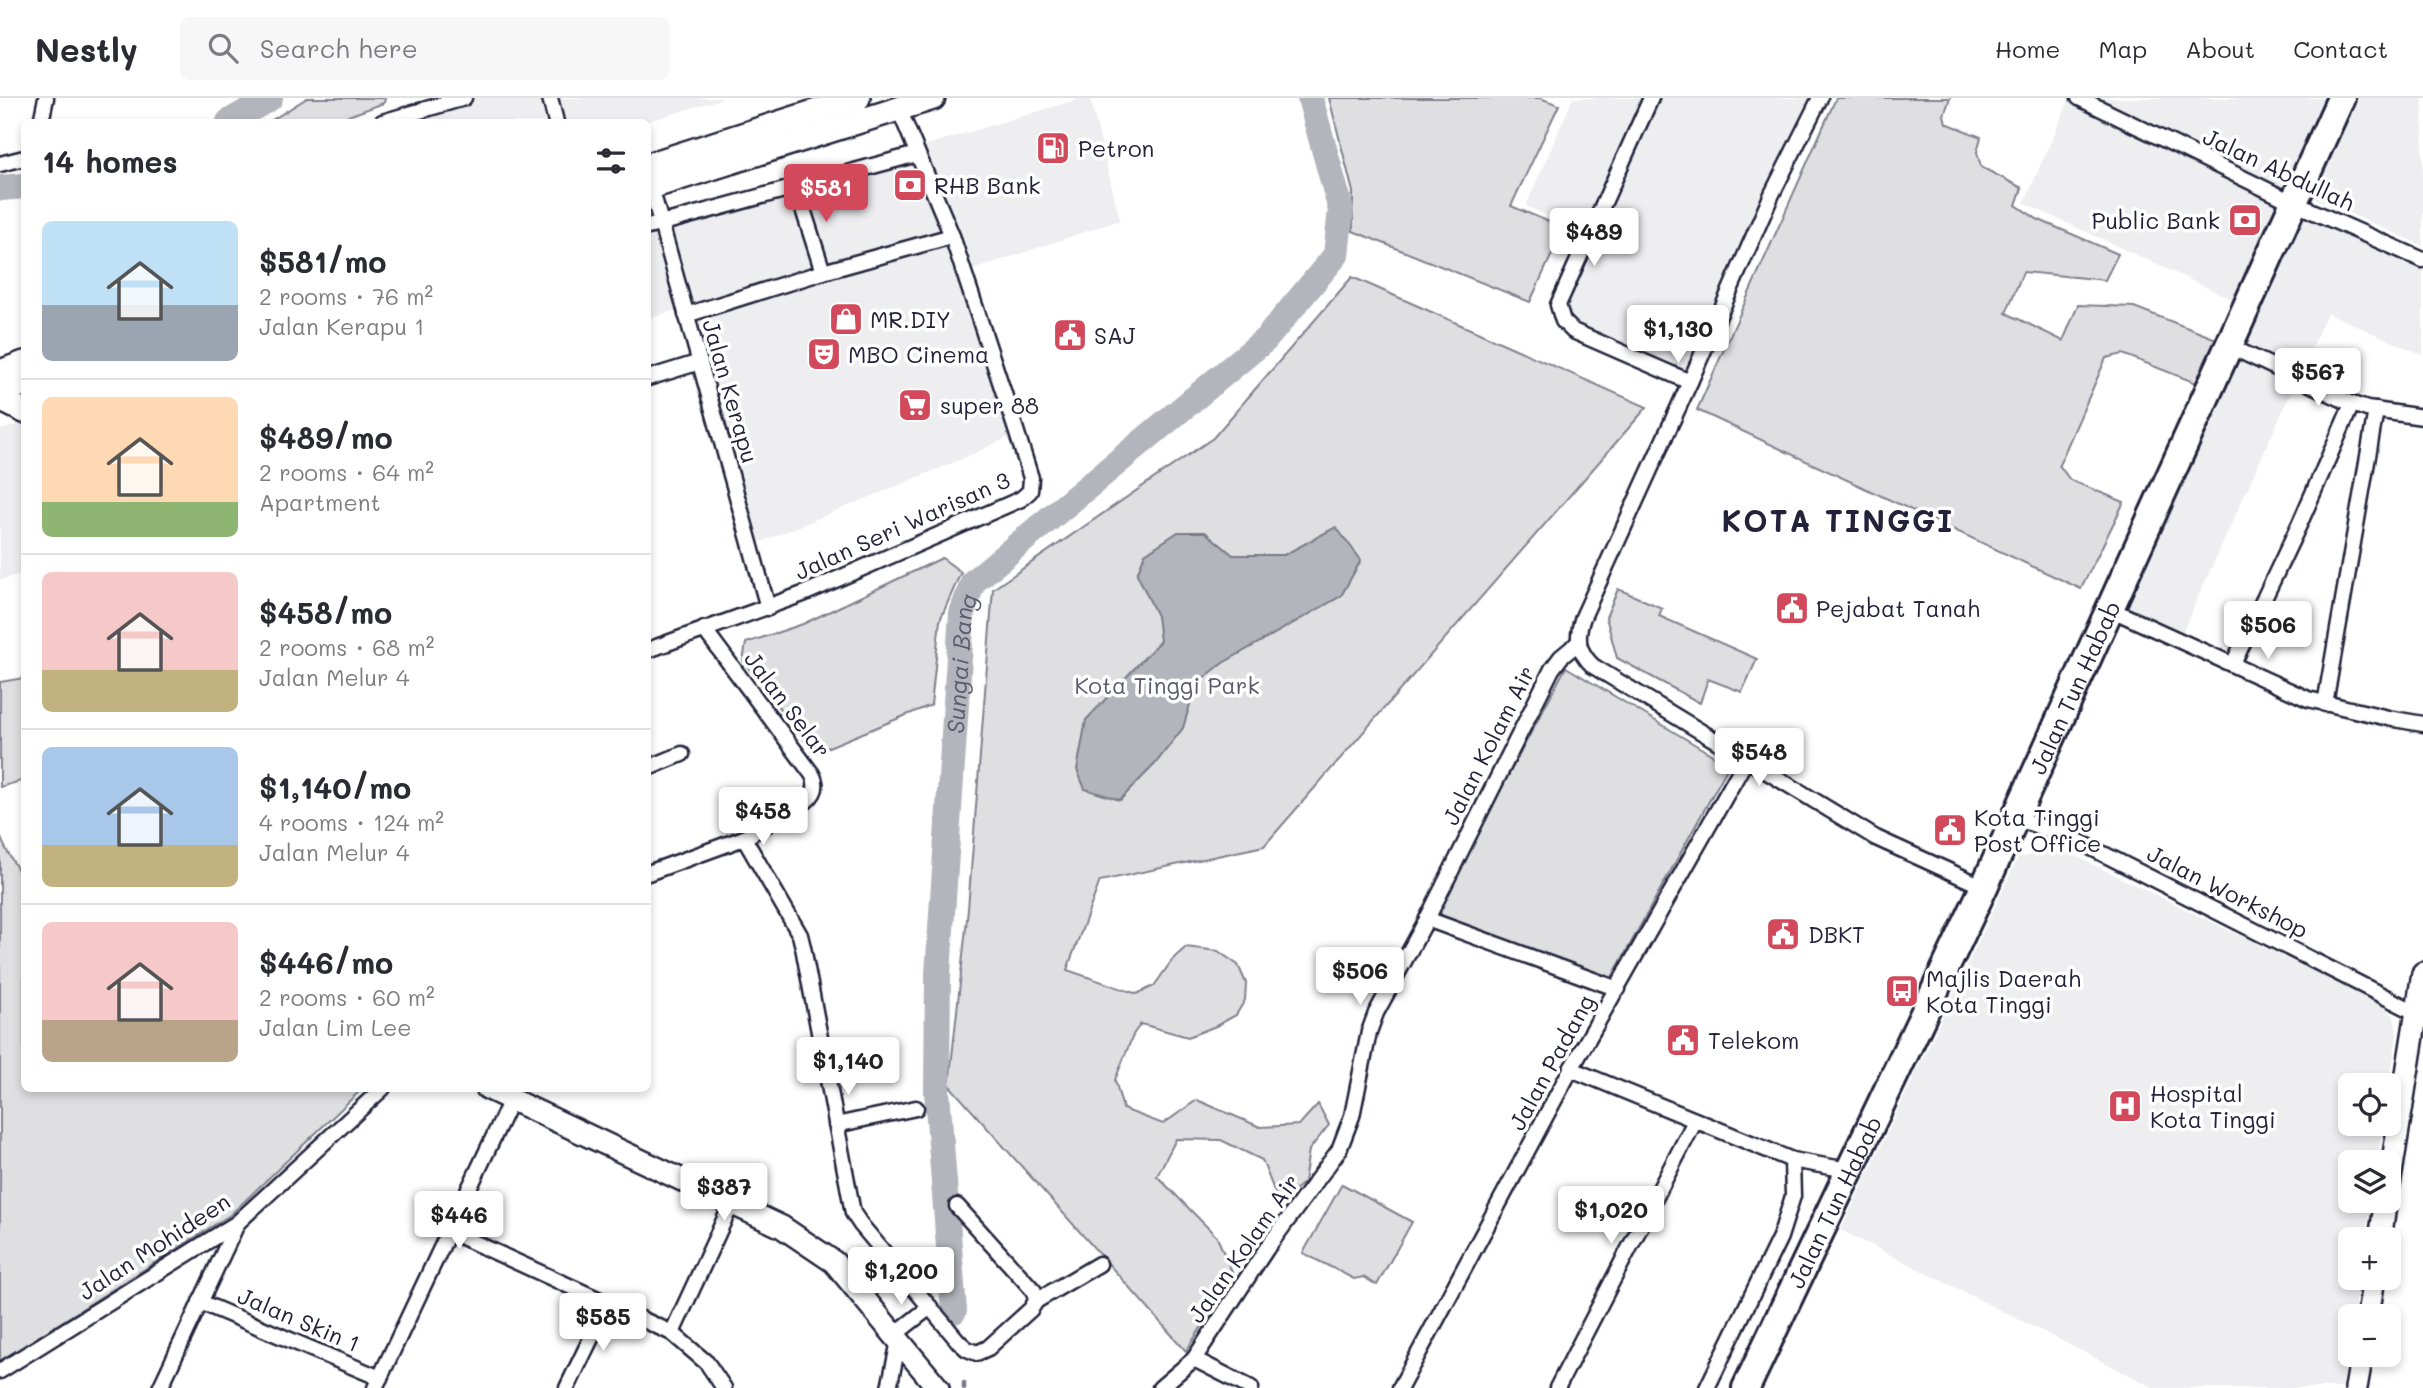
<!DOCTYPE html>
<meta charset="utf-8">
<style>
body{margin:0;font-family:Mali,sans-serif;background:#f7f7f7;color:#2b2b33;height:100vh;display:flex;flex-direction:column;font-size:26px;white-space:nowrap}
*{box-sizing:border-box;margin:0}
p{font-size:23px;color:#7c7c81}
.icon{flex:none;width:38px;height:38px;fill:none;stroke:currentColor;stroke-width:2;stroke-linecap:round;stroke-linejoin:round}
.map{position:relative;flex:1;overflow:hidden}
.sheet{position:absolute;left:21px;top:21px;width:630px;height:973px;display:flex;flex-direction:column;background:#fff;border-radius:10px;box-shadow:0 4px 10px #0003}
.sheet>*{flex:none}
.fabs{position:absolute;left:2338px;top:975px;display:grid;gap:14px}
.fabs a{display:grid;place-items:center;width:63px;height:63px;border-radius:10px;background:#fff;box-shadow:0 4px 10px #0003;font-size:35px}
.price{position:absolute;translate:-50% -60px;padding:0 16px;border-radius:7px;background:#fff;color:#222;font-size:23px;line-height:46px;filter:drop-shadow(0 2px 4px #0008)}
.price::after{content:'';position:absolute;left:50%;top:42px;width:21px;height:16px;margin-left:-10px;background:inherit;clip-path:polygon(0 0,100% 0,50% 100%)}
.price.active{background:#d1495b;color:#fff}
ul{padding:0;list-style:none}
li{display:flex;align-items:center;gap:21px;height:175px;padding:0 21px}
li+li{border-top:2px solid #e1e1e2}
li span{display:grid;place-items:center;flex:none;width:196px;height:140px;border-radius:10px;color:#555}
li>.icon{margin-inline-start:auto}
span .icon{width:84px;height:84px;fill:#fffc;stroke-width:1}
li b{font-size:30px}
h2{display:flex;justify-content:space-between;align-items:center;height:84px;padding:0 21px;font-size:30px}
header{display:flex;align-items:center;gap:42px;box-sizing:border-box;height:98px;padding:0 35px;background:#fff;border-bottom:2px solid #e1e1e2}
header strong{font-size:33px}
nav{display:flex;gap:38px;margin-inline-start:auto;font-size:24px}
.search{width:490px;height:63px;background:#f7f7f7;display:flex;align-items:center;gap:18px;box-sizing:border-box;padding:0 24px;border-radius:10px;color:#7c7c81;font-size:26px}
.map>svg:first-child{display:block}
.built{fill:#eeeef1}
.green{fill:#dfdfe2;stroke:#80808e;stroke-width:2}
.water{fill:#b4b4bc;stroke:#7a7a88;stroke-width:2}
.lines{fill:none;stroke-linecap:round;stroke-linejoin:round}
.stream{stroke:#7a7a88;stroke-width:4.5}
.river{stroke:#b4b4bc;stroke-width:26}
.street-casing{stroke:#22223b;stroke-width:19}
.secondary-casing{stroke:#22223b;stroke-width:26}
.primary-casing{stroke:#22223b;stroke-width:28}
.highway-casing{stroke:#22223b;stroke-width:32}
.street{stroke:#fff;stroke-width:14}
.secondary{stroke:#fff;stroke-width:21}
.primary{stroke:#fff;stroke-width:23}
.highway{stroke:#fff;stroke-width:26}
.labels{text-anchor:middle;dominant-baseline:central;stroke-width:7;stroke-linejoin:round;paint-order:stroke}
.poi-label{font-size:23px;fill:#22223b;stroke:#fff;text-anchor:start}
.street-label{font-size:23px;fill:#22223b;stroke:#fff}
.park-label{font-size:23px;fill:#5b5b6d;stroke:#fff}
.water-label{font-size:24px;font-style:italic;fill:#5c5c6f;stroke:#fff}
.district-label{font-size:30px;font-weight:bold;letter-spacing:2px;fill:#22223b;stroke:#fff}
</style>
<header>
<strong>Nestly</strong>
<div class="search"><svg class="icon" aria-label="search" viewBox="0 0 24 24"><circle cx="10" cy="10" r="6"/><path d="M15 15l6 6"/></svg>Search here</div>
<nav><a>Home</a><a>Map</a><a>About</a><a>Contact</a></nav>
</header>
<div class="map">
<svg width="2423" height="1290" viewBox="0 0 2423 1290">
<rect width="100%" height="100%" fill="#fff"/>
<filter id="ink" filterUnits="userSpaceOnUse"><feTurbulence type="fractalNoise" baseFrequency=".0143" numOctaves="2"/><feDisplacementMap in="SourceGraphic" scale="14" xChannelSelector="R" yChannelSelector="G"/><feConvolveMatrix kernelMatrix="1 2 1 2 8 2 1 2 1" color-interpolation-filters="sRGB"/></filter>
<g filter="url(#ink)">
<g class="built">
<polygon points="445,0 724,0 646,24 364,24"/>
<polygon points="1082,0 1090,0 1120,122 969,173 1021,333 962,361 746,450 679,211 648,221 648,124 920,49"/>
<polygon points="1573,0 1827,0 1774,104 1697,280 1572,225 1565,206 1594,138 1526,108"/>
<polygon points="2070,0 2329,0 2238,204 2024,105"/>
<polygon points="2358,0 2423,0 2423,148 2313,99"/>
<polygon points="2302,116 2423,168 2423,257 2327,215 2181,537 2124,511"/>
<polygon points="24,325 24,475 0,482 0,332"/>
<polygon points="2061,751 2379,905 2394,918 2397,935 2389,991 2389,987 2350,987 2350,1026 2383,1026 2377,1064 2350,1064 2350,1102 2371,1103 2365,1141 2350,1141 2350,1180 2359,1180 2353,1218 2350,1218 2350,1238 2342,1290 2155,1290 1841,1132 2018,760"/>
</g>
<g class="green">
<polygon points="307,0 385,0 384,5 332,24 269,24"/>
<polygon points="1329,0 1540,0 1559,7 1511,108 1564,130 1530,204 1353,133 1353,94"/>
<polygon points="1836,0 1950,0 1944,17 1946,25 1981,39 1977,54 1981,69 2022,90 2016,107 2037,121 2118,156 2105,182 2023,174 2006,215 2063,243 2078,207 2134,209 2219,242 2196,285 2123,256 2106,260 2059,367 2070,382 2124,404 2081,491 1697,312"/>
<polygon points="1352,179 1647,309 1264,748 1100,783 1067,872 1137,896 1154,888 1173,861 1186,849 1218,853 1238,867 1246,885 1245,902 1236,917 1216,928 1188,939 1141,926 1134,935 1115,982 1123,1011 1163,1026 1197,1002 1260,1029 1299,1027 1318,1006 1329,1027 1309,1052 1304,1084 1279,1105 1262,1062 1221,1042 1176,1041 1157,1078 1217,1139 1234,1179 1186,1253 949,987 968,811 993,491 1213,340"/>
<polygon points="942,460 961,474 940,522 931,607 814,655 743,563 746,545 803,526"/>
<polygon points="1618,491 1662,510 1659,518 1757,561 1742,594 1708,581 1700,605 1617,560 1606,519"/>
<polygon points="1566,569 1729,667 1611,881 1443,820 1438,809"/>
<polygon points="24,580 24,682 0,689 0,584"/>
<path d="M0 737C7 758 16 765 24 785V990L362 991 230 1117 0 1263Z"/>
<polygon points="1342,1086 1412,1124 1377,1187 1363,1179 1354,1181 1303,1155"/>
</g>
<polygon class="water" points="1336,429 1361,462 1341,498 1223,565 1196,586 1183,630 1155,666 1120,702 1085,691 1077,672 1086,622 1160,543 1157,518 1137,476 1145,456 1178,434 1205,434 1233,457 1284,457"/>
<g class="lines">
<polyline class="stream" points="964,1285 964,1290"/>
<g class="river">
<polyline points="229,24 270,0"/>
<polyline points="0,90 24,88"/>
<path id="s1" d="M954 1213 937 994 938 876 962 515 973 484 1266 241 1336 157 1341 112 1310 0"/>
</g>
<g class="street-casing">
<g id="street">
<polyline points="550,0 556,24"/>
<polyline points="1651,0 1558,207 1563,223 1573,233 1690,284"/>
<path d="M1820 0 1772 96 1690 284 1583 519C1576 539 1577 553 1593 568L1876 740 1984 789"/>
<polyline points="2079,0 2294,105 2423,162"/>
<polyline points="41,24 46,0"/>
<polyline points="382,24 464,0"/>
<polyline points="0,66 24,60"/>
<polyline points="651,89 768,510"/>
<polyline points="796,89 823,174"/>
<polyline points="648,129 917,56"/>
<polyline points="686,217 823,174 952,138"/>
<polyline points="2229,248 2352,306 2367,311 2423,319"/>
<polyline points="648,280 700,264"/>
<polyline points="2110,511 2308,601 2388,620 2423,626"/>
<polyline points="648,552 803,496 1021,401 1030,393 1031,380 1016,332 952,138 899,11"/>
<polyline points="2233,566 2300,425 2352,306"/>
<polyline points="2325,606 2376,312"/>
<polyline points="648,670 682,656"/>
<polyline points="2015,720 2070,739 2417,915"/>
<polyline points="744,740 800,837 803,849 853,1115 861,1127 959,1244 967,1251 977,1255 988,1250 1031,1211 1036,1203 1034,1193 957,1108"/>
<path d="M648 775 744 740 806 703C816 695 818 687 812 676L704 531"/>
<polyline points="1427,821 1618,891"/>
<polyline points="1571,971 1792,1062 1848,1072"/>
<polyline points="836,1027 916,1010"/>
<polyline points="449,1133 672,1235 707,1265 724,1290"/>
<polyline points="1036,1203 1099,1166"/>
<polyline points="200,1204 380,1280"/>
<polyline points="672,1235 732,1105"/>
<polyline points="894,1237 930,1209"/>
<polyline points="1194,1261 1251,1290"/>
<polyline points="0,1273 237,1125 383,990"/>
<polyline points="160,1290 237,1126"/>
<polyline points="375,1290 511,1002"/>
<polyline points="567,1290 608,1205"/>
<polyline points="889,1290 899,1243"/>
<polyline points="1160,1290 1194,1261 1267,1150 1339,1052 1352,1018 1369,934 1376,915 1427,821 1552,571 1561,559 1578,545"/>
<polyline points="1400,1290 1571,971 1746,662"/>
<polyline points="1557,1290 1695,1023"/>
<polyline points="1707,1290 1780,1139 1793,1098 1792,1062"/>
</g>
</g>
<g class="secondary-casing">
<g id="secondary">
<polyline points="487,990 782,1129 834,1164 938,1290"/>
<polyline points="2389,1088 2423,875"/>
<polyline points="2380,1141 2386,1102"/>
<polyline points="2368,1218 2374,1180"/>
<polyline points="2356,1290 2362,1256"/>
</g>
</g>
<g class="primary-casing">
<g id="primary">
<polyline points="648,67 858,0"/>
<polyline points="648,90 933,0"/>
<polyline points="0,274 24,265"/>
<polyline points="0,293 24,286"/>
<polyline points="0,301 24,313"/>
</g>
</g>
<g class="highway-casing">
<g id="highway">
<path id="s2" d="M1746 1290 1984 789 2341 0"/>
</g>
</g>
<use href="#street" class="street"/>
<use href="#secondary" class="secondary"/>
<use href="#primary" class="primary"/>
<use href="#highway" class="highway"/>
</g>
</g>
<defs>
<g id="fuel-square" transform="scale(1.75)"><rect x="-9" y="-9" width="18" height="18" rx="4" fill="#d1495b" stroke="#fff"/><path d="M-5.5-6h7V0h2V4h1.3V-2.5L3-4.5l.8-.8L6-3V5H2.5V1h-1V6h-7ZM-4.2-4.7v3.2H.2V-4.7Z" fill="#fff"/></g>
<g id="bank-square" transform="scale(1.75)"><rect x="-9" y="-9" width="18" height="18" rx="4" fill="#d1495b" stroke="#fff"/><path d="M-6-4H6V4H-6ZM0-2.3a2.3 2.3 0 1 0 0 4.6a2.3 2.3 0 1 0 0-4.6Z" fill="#fff"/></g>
<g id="shop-square" transform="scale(1.75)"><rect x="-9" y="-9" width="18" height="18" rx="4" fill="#d1495b" stroke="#fff"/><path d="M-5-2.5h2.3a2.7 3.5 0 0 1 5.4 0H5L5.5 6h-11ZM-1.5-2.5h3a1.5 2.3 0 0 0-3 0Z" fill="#fff"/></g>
<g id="civic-square" transform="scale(1.75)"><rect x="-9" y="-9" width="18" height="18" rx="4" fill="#d1495b" stroke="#fff"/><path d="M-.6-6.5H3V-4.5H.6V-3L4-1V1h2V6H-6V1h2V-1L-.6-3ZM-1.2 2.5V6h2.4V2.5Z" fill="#fff"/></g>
<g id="theatre-square" transform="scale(1.75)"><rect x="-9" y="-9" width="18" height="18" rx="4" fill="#d1495b" stroke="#fff"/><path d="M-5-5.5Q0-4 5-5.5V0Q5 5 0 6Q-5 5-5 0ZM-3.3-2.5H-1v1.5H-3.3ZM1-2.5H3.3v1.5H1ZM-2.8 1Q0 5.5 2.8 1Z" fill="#fff"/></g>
<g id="supermarket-square" transform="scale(1.75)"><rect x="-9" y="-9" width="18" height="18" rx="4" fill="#d1495b" stroke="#fff"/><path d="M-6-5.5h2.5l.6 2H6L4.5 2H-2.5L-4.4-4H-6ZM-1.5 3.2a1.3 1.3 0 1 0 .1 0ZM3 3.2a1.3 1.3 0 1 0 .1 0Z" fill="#fff"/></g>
<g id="bus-square" transform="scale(1.75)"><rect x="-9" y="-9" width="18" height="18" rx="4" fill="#d1495b" stroke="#fff"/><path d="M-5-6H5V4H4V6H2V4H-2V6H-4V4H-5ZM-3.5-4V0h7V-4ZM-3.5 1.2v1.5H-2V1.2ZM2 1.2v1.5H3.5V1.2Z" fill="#fff"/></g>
<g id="hospital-square" transform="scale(1.75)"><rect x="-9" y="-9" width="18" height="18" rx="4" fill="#d1495b" stroke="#fff"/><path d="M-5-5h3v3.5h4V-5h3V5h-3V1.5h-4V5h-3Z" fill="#fff"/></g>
</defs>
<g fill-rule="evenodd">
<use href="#fuel-square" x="1053" y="50"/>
<use href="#bank-square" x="910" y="87"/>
<use href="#bank-square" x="2245" y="122"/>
<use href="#shop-square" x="846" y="221"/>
<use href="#civic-square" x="1070" y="237"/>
<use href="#theatre-square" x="824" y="256"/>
<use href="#supermarket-square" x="915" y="307"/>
<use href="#civic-square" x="1792" y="510"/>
<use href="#civic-square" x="1950" y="732"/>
<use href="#civic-square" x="1783" y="836"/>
<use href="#bus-square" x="1902" y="893"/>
<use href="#civic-square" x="1683" y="942"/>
<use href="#hospital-square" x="2125" y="1008"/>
</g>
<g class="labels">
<g class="poi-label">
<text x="1078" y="50">Petron</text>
<text x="934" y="87">RHB Bank</text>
<text x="2220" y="122" text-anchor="end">Public Bank</text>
<text x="870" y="221">MR.DIY</text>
<text x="1094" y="237">SAJ</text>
<text x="848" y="256">MBO Cinema</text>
<text x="940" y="307">super 88</text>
<text x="1816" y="510">Pejabat Tanah</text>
<text x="1974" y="719">Kota Tinggi<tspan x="1974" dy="26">Post Office</tspan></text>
<text x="1808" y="836">DBKT</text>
<text x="1926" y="880">Majlis Daerah<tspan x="1926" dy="26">Kota Tinggi</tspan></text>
<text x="1708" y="942">Telekom</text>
<text x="2150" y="995">Hospital<tspan x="2150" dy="26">Kota Tinggi</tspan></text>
</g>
<g class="street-label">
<text transform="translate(2279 71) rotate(25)">Jalan Abdullah</text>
<text transform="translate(731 293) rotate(74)">Jalan Kerapu</text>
<text transform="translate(902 427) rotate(-24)">Jalan Seri Warisan 3</text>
<text stroke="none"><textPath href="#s2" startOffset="774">Jalan Tun Habab</textPath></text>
<text transform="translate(788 606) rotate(53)">Jalan Selar</text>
<text transform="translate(1488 647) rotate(-63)">Jalan Kolam Air</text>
<text transform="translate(2228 793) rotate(27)">Jalan Workshop</text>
<text transform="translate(1551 964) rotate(-61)">Jalan Padang</text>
<text stroke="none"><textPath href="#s2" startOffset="206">Jalan Tun Habab</textPath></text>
<text transform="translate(154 1148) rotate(-33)">Jalan Mohideen</text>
<text transform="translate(1243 1150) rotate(-55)">Jalan Kolam Air</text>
<text transform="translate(299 1221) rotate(23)">Jalan Skin 1</text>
</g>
<g class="park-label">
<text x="1167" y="587">Kota Tinggi Park</text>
</g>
<g class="water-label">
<text stroke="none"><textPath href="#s1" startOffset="649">Sungai Bang</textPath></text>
</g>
<g class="district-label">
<text x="1838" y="422">KOTA TINGGI</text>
</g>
</g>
</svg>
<div class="fabs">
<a><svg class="icon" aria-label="locate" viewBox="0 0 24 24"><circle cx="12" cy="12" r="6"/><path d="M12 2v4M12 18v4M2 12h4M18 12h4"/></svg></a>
<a><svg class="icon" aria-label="layers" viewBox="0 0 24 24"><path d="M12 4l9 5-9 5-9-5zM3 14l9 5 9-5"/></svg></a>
<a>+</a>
<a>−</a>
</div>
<b class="price active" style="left:826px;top:126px">$581</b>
<b class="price" style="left:1594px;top:170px">$489</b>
<b class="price" style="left:1678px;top:267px">$1,130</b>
<b class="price" style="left:2318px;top:310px">$567</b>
<b class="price" style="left:2268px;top:563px">$506</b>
<b class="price" style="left:1759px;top:690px">$548</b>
<b class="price" style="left:763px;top:749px">$458</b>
<b class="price" style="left:1360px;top:909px">$506</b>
<b class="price" style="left:848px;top:999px">$1,140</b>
<b class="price" style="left:724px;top:1125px">$387</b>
<b class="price" style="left:1611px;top:1148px">$1,020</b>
<b class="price" style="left:459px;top:1153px">$446</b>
<b class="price" style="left:901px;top:1209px">$1,200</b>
<b class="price" style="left:603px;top:1255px">$585</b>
<section class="sheet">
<h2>14 homes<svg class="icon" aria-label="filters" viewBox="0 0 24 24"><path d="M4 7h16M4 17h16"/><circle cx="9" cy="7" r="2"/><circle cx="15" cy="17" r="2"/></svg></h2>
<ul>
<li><span style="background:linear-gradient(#bfe0f5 60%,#9aa5b1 0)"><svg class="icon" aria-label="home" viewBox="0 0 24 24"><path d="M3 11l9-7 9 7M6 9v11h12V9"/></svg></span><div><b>$581/mo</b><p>2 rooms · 76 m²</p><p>Jalan Kerapu 1</p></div></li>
<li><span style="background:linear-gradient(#ffd9b3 75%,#8fb573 0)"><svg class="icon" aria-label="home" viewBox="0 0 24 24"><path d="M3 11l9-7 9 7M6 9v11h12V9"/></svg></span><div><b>$489/mo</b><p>2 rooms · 64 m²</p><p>Apartment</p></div></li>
<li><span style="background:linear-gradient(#f6c9c9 70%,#c2b280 0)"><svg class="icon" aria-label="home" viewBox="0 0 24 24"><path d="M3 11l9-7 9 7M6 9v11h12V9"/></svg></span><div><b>$458/mo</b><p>2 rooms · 68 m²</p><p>Jalan Melur 4</p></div></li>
<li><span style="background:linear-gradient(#a9c7e8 70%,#c2b280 0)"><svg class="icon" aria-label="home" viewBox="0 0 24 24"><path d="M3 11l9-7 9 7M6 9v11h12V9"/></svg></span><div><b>$1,140/mo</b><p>4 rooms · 124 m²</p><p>Jalan Melur 4</p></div></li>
<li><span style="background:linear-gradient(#f6c9c9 70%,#b9a48a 0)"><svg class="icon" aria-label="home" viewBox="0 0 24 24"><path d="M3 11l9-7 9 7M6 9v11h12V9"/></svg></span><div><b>$446/mo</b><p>2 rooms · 60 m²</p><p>Jalan Lim Lee</p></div></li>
</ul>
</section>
</div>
